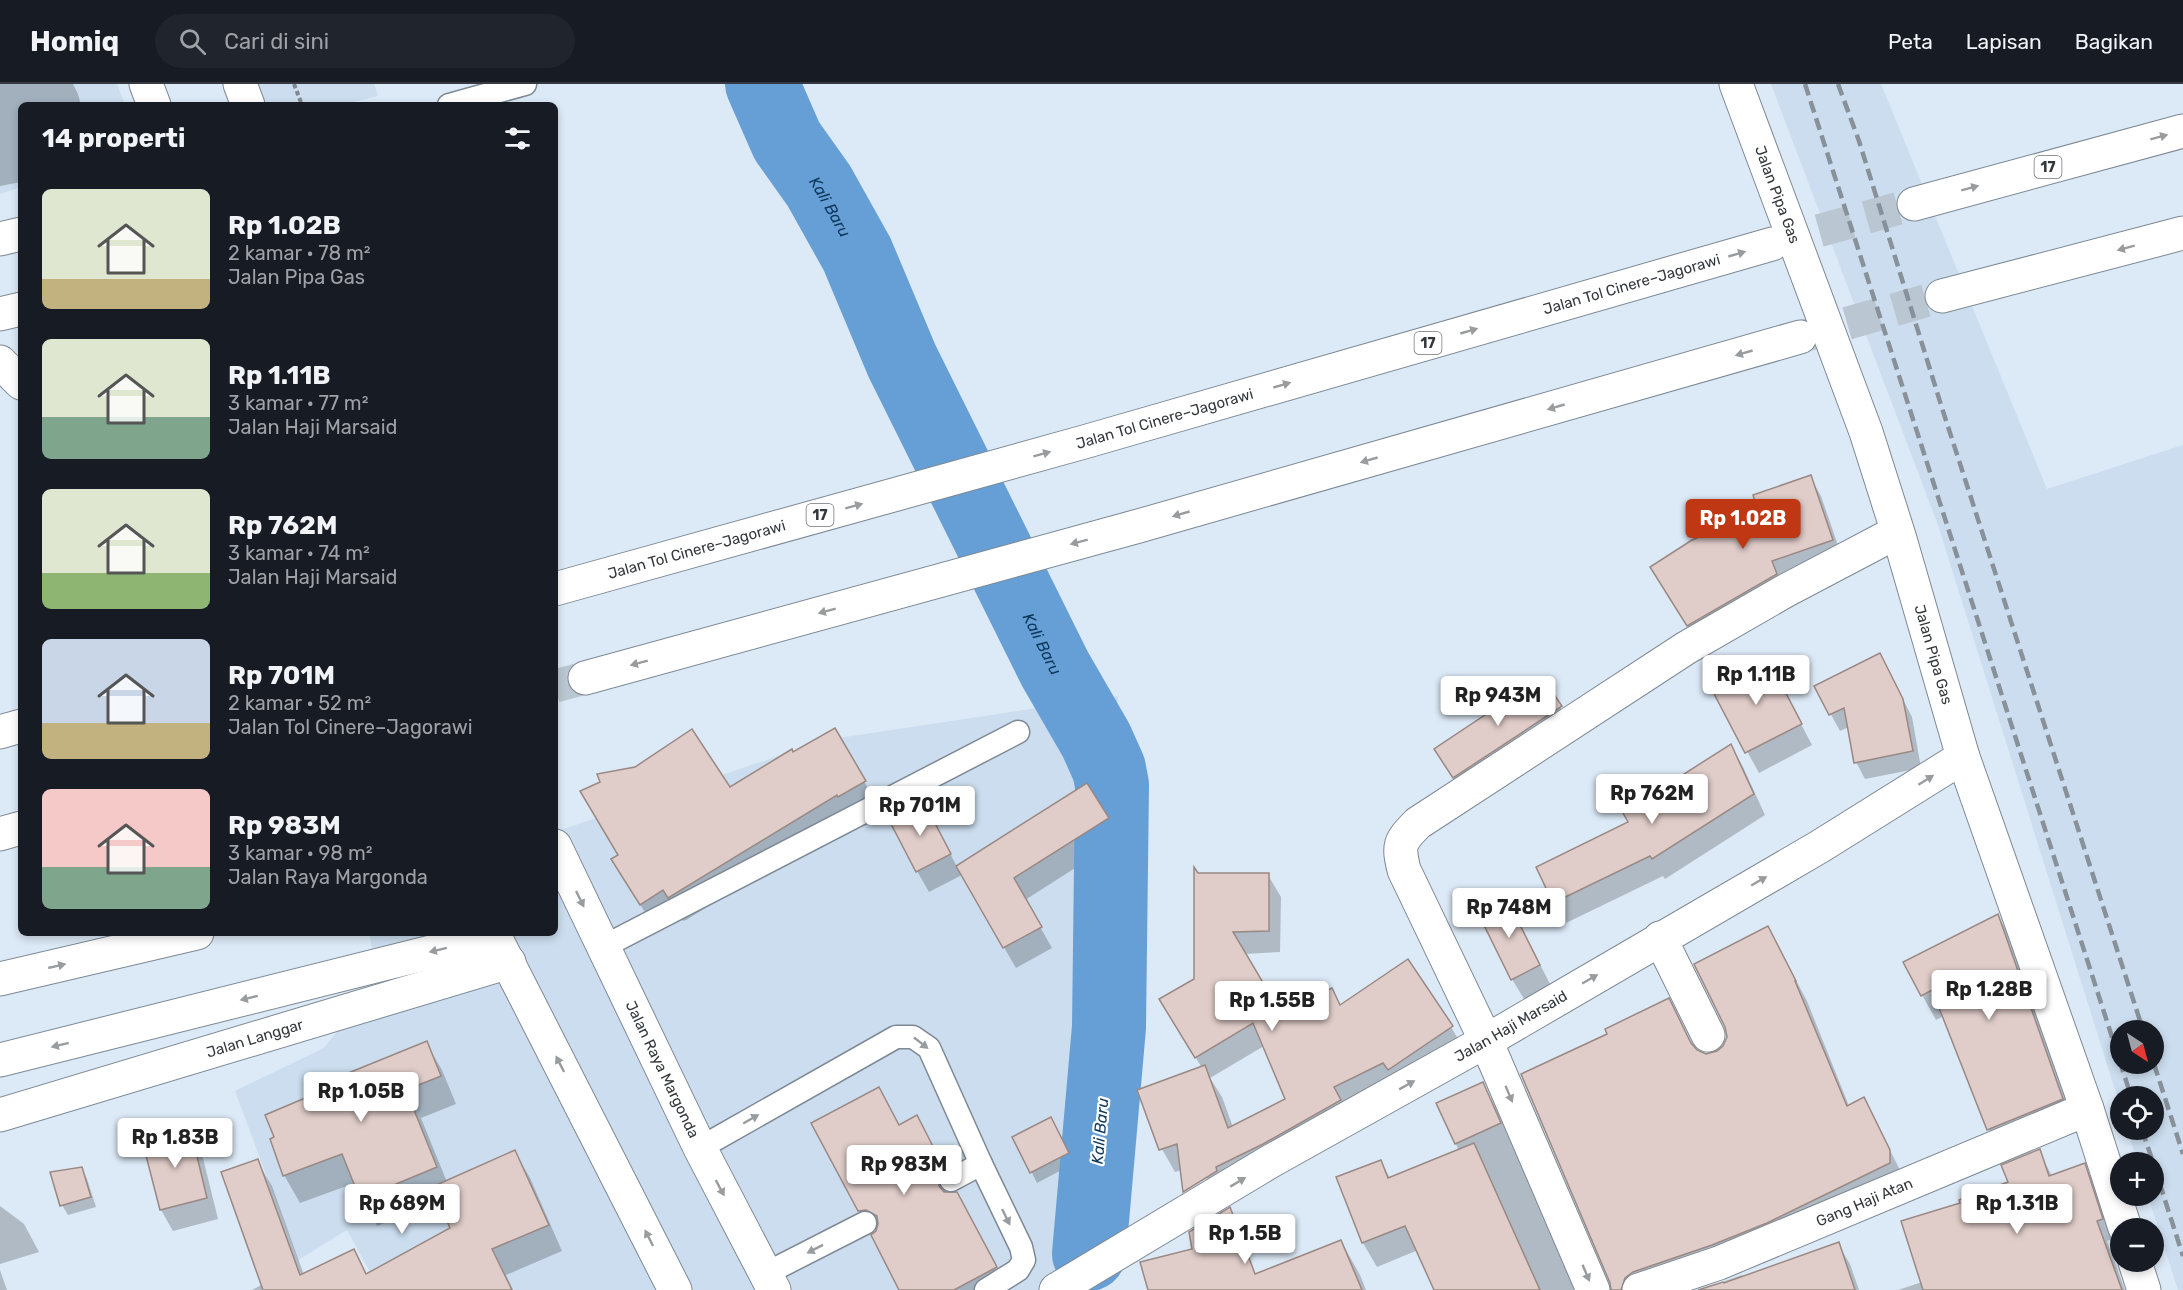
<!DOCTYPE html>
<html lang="id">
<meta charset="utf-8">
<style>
body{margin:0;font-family:Rubik,sans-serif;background:#20242c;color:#f1f3f6;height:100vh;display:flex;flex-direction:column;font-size:22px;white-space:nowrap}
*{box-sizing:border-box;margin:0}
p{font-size:20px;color:#9ea1a6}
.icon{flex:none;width:33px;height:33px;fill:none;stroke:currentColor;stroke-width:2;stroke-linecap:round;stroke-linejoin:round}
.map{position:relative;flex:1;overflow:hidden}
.drawer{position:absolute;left:18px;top:18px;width:540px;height:834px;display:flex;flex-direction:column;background:#171b24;border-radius:9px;box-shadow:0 3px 9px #0003}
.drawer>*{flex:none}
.needle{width:39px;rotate:144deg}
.controls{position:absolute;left:2110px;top:936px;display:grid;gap:12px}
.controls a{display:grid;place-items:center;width:54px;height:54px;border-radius:50%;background:#171b24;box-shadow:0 3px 9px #0003;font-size:30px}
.price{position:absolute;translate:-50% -51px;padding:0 14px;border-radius:6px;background:#fff;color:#222;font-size:20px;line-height:39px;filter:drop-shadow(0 2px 3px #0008)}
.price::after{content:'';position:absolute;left:50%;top:36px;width:18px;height:14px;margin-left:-9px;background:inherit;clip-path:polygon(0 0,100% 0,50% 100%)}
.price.active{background:#c03713;color:#fff}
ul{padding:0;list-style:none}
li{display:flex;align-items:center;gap:18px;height:150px;padding:0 24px}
li span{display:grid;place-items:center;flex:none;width:168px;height:120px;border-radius:9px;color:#555}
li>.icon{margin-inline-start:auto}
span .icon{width:72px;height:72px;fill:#fffc;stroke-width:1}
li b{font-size:26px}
h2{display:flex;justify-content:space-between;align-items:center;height:72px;padding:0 24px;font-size:26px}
header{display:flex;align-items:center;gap:36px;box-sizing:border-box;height:84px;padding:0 30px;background:#171b24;border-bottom:2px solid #363941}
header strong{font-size:28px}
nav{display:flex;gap:33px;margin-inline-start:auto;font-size:21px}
.search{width:420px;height:54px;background:#20242c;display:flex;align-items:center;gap:15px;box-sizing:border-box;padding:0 21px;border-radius:33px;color:#9ea1a6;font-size:22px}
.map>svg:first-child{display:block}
.built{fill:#cbddee;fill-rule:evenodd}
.shadow{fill:#0003;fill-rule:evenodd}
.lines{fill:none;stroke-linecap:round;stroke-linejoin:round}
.river{stroke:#669fd5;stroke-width:74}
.building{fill:#e0cdc9;stroke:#998883;stroke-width:1.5}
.motorway-tunnel{stroke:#bac6d1;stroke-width:33;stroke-dasharray:33 16;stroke-linecap:butt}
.service-casing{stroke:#7d8994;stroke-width:25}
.minor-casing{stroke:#7d8994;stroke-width:35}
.tertiary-casing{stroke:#7d8994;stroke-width:35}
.primary-casing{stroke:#7d8994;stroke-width:35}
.trunk-casing{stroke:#7d8994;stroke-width:35}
.motorway-casing{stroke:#7d8994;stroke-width:35}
.path{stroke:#7f8891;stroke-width:4;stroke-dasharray:4.5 3;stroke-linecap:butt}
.service{stroke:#fff;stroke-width:22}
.minor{stroke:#fff;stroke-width:33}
.tertiary{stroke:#fff;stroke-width:33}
.primary{stroke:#fff;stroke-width:33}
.trunk{stroke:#fff;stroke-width:33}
.motorway{stroke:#fff;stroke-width:33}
.rail{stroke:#88919a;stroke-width:4.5;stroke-dasharray:12 6;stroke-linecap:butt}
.oneway{fill:#999c9e}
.labels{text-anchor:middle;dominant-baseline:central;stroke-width:4.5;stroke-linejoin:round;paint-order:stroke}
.shield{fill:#fff;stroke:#707477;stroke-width:1.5}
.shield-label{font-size:14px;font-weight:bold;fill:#33383d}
.street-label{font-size:15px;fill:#33383d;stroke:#fff}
.water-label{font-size:16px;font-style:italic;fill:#0d385c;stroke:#fff}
</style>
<header>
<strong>Homiq</strong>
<div class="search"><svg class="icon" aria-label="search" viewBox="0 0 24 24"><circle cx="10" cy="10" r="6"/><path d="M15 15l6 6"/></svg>Cari di sini</div>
<nav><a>Peta</a><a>Lapisan</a><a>Bagikan</a></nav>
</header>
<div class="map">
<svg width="2183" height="1206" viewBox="0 0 2183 1206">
<rect width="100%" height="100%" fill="#dce9f6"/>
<g class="built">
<polygon points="0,0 117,0 125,21 21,21 21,103 0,110"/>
<polygon points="244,0 374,0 378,12 342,21 250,21"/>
<path d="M1771 0H1881L2047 405 2183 361V1206H2178L2148 1112H2154V1078H2138L2127 1046H2154V1012H2121V1025L1938 441ZM2121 946H2154V980H2121Z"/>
<polygon points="1118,612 1100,1206 380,1206 347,1146 298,1176 235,1007 324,964 378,896 369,849 555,849 555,748 825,656"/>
</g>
<g class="shadow">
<polygon points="0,0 73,0 78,10 81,21 21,21 21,98 0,102"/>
<polygon points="1810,393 1821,412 1843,476 1699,560 1664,503"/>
<polygon points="1889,588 1912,633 1921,684 1865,695 1856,678 1849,643 1840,647 1816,603"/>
<polygon points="1542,595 1573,644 1466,714 1436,666"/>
<polygon points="1779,598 1812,661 1759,689 1713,605"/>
<polygon points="835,646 878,722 852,734 686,836 683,837 678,829 655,844 627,800 729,705"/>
<polygon points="1731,662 1743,683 1765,731 1665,795 1663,792 1566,839 1538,783 1630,739"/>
<polygon points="1086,701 1119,756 1025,816 1052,864 1016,884 962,791 929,808 917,787 935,740 957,783"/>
<path d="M1197 791H1268L1281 813 1280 868 1244 870 1281 931 1340 922 1451 943 1464 965 1216 1111 1199 1080 1175 1088 1158 1058 1202 984 1161 916 1195 896ZM1264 962 1287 1015 1233 1043 1222 1013 1210 994Z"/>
<polygon points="1998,831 2012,857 2077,1040 2003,1071 1989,1046 1944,932 1936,936 1922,911"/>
<polygon points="1518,837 1551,902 1524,915 1512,895"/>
<polygon points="1779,864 1807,917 1849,1022 1864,1015 1901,1088 1651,1206 1612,1206 1680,936 1694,965 1706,971 1718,969 1724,963"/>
<polygon points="426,959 442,986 456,1020 421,1034 447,1098 515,1068 530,1094 562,1167 506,1191 513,1206 252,1206 263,1200 257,1077 272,1102 304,1191 353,1167 367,1191 452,1144 440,1116 377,1142 355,1099 300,1119 284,1091 319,1010"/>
<polygon points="1482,1000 1496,1024 1575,1206 1436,1206 1418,1166 1377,1183 1363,1159 1381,1078 1390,1094 1459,1067 1438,1020"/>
<polygon points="898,1042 923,1045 950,1097 945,1102 945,1109 961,1120 999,1191 983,1206 901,1206 877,1148 880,1141 874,1137 866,1139 859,1127"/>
<polygon points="189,1045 201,1066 218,1135 173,1147 161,1126 144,1057"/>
<polygon points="1056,1045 1073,1080 1037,1099 1014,1053"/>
<polygon points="2039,1067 2052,1092 2084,1081 2095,1100 2112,1155 2107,1157 2125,1206 1898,1206 1922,1198 1962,1120 2009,1099"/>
<polygon points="81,1084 87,1095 96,1123 68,1131 62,1121"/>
<polygon points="0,1122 24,1140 39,1168 0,1180"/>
<polygon points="1341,1157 1360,1191 1366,1206 1268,1206"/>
<polygon points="1838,1160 1850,1180 1859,1206 1700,1206 1742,1191 1743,1194"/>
<polygon points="0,1186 7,1206 0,1206"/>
</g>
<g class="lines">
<path class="river" id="s1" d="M762 0 787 57 819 102 857 170 902 277 1055 585 1096 656 1109 685 1112 701 1109 943 1089 1170"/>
</g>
<g class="building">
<polygon points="1811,391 1833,456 1772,477 1777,490 1687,542 1650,483 1692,456 1758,429 1753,411"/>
<polygon points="1880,569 1903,615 1913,667 1854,679 1844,624 1829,631 1814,602"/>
<polygon points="1768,575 1802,640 1745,669 1711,604"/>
<polygon points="1542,593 1562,622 1453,694 1434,665"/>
<polygon points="835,644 866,697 838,713 837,711 668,814 663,806 640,821 611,775 618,771 580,707 600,698 597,690 635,683 692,645 730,703 792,665 793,668"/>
<polygon points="1731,660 1754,710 1652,775 1650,772 1553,819 1536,783 1628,738 1623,729"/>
<polygon points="1087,699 1109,734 1014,794 1042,843 1003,864 956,782"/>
<polygon points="924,718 951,770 916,788 889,736"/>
<polygon points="1194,783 1198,789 1269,789 1269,847 1233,848 1281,929 1332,904 1340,921 1408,875 1453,942 1388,986 1383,979 1334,1003 1341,1016 1263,1060 1216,1083 1217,1087 1183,1108 1177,1060 1159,1066 1137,1006 1205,981 1228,1044 1285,1015 1253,939 1195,974 1159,915 1194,895"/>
<polygon points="1507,815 1540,881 1511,896 1478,829"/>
<polygon points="1998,830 2063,1015 1987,1046 1932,906 1921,912 1903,878"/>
<polygon points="1768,842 1796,897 1795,897 1847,1022 1864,1013 1890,1066 1890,1079 1767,1139 1712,1161 1633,1188 1625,1194 1621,1206 1611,1206 1610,1199 1521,990 1607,950 1605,945 1669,914 1691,959 1697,966 1706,970 1717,967 1723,962 1727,953 1725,943 1694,880"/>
<polygon points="427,957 441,992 406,1006 437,1083 360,1115 342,1070 283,1092 270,1055 274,1053 265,1031 317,1009 314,1003"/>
<polygon points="1483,998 1501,1039 1455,1060 1436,1019"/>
<polygon points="879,1003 899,1041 917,1031 944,1084 939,1089 939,1102 944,1108 957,1108 997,1183 954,1206 899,1206 871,1151 876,1147 878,1140 877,1132 866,1126 858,1127 811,1039"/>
<polygon points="1051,1033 1069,1069 1030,1089 1012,1053"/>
<polygon points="190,1043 207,1114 160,1126 142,1056"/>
<polygon points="1474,1059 1540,1206 1434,1206 1405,1142 1362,1159 1336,1093 1381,1076 1388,1094"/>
<polygon points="2040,1065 2049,1092 2085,1079 2103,1135 2097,1137 2122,1206 1923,1206 1901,1137 1960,1119 1959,1116 2008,1098 2001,1081"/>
<polygon points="515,1066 549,1141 492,1165 512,1206 263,1206 221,1088 258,1075 300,1191 354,1165 366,1190 450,1144 432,1103"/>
<polygon points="82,1083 91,1113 60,1122 50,1088"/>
<polygon points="1230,1123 1255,1190 1341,1156 1362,1206 1148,1206 1140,1178 1192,1165 1189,1148"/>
<polygon points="1839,1158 1855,1206 1698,1206 1723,1198 1724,1199"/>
</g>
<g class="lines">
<g class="motorway-tunnel">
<polyline points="1772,160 1914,120"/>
<polyline points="1800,253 1942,212"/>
<polyline points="555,602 585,594"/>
</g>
<g class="service-casing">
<g id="service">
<polyline points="449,21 525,0"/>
<polyline points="603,863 1018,648"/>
<polyline points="700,1064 896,953 913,953 929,964 981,1080 1021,1163 1024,1176 1018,1186 986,1206"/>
<polyline points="951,1096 981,1080"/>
<polyline points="765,1190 865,1139"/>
</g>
</g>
<g class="minor-casing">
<g id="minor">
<path id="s2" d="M1736 0 1866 348 1900 455 1963 673 2087 1025 2125 1144"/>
<polyline points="1660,854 1708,951"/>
<polyline points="2135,1178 2144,1206"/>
<path id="s3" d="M1056 1206 1271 1077 1486 957 1819 763 1963 673"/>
<path d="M1593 1206 1486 957 1404 786C1398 761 1399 758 1418 739L1686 564 1785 507 1897 448"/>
<path id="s4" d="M1639 1206 1719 1179 2087 1025"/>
</g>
</g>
<g class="tertiary-casing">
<g id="tertiary">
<path id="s5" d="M0 1031 509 878"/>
</g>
</g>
<g class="primary-casing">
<g id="primary">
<path id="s6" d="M555 762 700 1064 774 1206"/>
<polyline points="493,849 675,1206"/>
</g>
</g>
<g class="trunk-casing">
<g id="trunk">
<polyline points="146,0 154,21"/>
<polyline points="240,0 248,21"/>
<polyline points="0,155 21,150"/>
<polyline points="0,230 21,225"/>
<polyline points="0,278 21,299"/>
</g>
</g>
<g class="motorway-casing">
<g id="motorway">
<polyline points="1914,120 2183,47"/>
<polyline points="1942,212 2183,149"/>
<path id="s7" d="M555 505 1084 358 1772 160"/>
<polyline points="585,594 1135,443 1800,253"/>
<polyline points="0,648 21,642"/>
<polyline points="0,750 21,744"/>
<polyline points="0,895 197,849"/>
<polyline points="0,976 495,852"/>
</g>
</g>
<polyline class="path" points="294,0 302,21"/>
<use href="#service" class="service"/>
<use href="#minor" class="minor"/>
<use href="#tertiary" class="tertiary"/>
<use href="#primary" class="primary"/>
<use href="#trunk" class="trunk"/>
<use href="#motorway" class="motorway"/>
<g class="rail">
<polyline points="1805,0 2131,1012"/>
<polyline points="1838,0 1859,57 1942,324 2143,946"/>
<polyline points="2154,980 2183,1070"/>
<polyline points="2142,1046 2153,1078"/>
<polyline points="2154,1082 2183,1172"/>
</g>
</g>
<defs><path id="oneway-solid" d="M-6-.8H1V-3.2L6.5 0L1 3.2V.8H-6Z" transform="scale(1.5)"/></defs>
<g class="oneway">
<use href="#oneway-solid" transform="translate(2159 53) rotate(-15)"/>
<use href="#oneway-solid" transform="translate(1970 104) rotate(-15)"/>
<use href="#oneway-solid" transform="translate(2126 164) rotate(165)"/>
<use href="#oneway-solid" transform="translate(1737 170) rotate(-16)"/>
<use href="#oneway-solid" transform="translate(1469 247) rotate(-16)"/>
<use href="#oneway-solid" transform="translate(1744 269) rotate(164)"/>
<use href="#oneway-solid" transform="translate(1282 301) rotate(-16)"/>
<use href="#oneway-solid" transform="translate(1556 323) rotate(164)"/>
<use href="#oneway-solid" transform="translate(1042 370) rotate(-15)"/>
<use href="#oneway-solid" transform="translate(1369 376) rotate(164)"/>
<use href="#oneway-solid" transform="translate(854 422) rotate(-15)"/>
<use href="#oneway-solid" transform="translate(1181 430) rotate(164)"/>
<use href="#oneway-solid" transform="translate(1079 458) rotate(165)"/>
<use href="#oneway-solid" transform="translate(827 527) rotate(165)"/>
<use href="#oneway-solid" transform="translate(639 579) rotate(165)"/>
<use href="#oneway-solid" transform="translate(1926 696) rotate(-32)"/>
<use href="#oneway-solid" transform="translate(1759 797) rotate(-30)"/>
<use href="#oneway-solid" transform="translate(580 815) rotate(64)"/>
<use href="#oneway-solid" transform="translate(438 866) rotate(166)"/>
<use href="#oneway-solid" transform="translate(57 882) rotate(-13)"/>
<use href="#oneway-solid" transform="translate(1590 895) rotate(-30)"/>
<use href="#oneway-solid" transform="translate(249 914) rotate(166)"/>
<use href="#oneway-solid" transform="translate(921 959) rotate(38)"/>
<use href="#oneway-solid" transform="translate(60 961) rotate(166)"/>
<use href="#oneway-solid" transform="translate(560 980) rotate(-117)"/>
<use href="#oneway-solid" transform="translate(1407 1001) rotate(-29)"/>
<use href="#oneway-solid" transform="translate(1509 1010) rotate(67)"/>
<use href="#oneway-solid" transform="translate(751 1035) rotate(-30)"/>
<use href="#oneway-solid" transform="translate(1238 1098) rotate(-31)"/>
<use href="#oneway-solid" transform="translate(720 1104) rotate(62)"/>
<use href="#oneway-solid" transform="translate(1006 1133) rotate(64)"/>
<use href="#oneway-solid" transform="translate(649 1154) rotate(-117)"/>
<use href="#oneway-solid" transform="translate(815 1165) rotate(153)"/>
<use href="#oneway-solid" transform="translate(1586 1189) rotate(67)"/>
</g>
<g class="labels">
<g class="shield">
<rect x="2034.5" y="72" width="27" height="22" rx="4.5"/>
<rect x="1414.5" y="248" width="27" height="22" rx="4.5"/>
<rect x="806.5" y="420" width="27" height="22" rx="4.5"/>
</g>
<g class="shield-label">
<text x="2048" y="83">17</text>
<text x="1428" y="259">17</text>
<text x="820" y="431">17</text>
</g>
<g class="street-label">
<text stroke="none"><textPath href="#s2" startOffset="118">Jalan Pipa Gas</textPath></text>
<text stroke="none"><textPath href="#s7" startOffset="1119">Jalan Tol Cinere–Jagorawi</textPath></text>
<text stroke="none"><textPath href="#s7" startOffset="633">Jalan Tol Cinere–Jagorawi</textPath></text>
<text stroke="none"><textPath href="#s7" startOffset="147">Jalan Tol Cinere–Jagorawi</textPath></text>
<text stroke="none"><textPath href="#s2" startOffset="604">Jalan Pipa Gas</textPath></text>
<text stroke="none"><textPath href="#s3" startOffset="526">Jalan Haji Marsaid</textPath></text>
<text stroke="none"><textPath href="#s5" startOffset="266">Jalan Langgar</textPath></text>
<text stroke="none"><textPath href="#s6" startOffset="248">Jalan Raya Margonda</textPath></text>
<text stroke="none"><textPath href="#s4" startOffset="242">Gang Haji Atan</textPath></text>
</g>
<g class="water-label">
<text stroke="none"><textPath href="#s1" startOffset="141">Kali Baru</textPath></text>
<text stroke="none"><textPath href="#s1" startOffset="627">Kali Baru</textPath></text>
<text transform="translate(1100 1047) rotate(-85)">Kali Baru</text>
</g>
</g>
</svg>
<div class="controls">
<a><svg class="needle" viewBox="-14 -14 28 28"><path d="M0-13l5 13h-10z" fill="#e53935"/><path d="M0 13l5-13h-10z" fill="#9ea1a6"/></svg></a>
<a><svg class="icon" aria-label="locate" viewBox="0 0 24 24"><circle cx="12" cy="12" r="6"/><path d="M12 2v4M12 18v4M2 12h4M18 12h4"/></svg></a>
<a>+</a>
<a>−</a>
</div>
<b class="price active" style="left:1743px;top:466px">Rp 1.02B</b>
<b class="price" style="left:1756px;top:622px">Rp 1.11B</b>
<b class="price" style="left:1498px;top:643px">Rp 943M</b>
<b class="price" style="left:1652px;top:741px">Rp 762M</b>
<b class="price" style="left:920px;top:753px">Rp 701M</b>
<b class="price" style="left:1509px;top:855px">Rp 748M</b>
<b class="price" style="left:1989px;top:937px">Rp 1.28B</b>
<b class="price" style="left:1272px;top:948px">Rp 1.55B</b>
<b class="price" style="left:361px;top:1039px">Rp 1.05B</b>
<b class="price" style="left:175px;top:1085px">Rp 1.83B</b>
<b class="price" style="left:904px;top:1112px">Rp 983M</b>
<b class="price" style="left:402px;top:1151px">Rp 689M</b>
<b class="price" style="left:2017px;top:1151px">Rp 1.31B</b>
<b class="price" style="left:1245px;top:1181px">Rp 1.5B</b>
<section class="drawer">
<h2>14 properti<svg class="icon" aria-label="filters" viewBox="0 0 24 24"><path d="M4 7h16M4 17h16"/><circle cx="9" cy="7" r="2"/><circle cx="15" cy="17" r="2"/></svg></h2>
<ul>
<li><span style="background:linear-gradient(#dfe7d0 75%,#c2b280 0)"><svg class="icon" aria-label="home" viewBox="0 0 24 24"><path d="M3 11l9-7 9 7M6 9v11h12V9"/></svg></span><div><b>Rp 1.02B</b><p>2 kamar · 78 m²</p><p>Jalan Pipa Gas</p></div></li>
<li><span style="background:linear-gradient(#dfe7d0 65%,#7fa58c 0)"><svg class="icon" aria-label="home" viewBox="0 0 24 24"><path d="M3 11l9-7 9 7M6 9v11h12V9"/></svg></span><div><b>Rp 1.11B</b><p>3 kamar · 77 m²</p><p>Jalan Haji Marsaid</p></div></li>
<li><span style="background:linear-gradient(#dfe7d0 70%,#8fb573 0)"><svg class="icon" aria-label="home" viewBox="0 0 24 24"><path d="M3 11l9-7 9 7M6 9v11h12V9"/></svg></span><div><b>Rp 762M</b><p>3 kamar · 74 m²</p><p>Jalan Haji Marsaid</p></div></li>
<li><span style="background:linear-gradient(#c9d6e8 70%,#c2b280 0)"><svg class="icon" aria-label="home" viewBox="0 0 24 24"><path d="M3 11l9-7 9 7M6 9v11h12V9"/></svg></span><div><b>Rp 701M</b><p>2 kamar · 52 m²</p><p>Jalan Tol Cinere–Jagorawi</p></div></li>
<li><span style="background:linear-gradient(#f6c9c9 65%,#7fa58c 0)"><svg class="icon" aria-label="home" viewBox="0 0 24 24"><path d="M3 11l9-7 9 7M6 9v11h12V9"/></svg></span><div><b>Rp 983M</b><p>3 kamar · 98 m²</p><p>Jalan Raya Margonda</p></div></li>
</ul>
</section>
</div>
